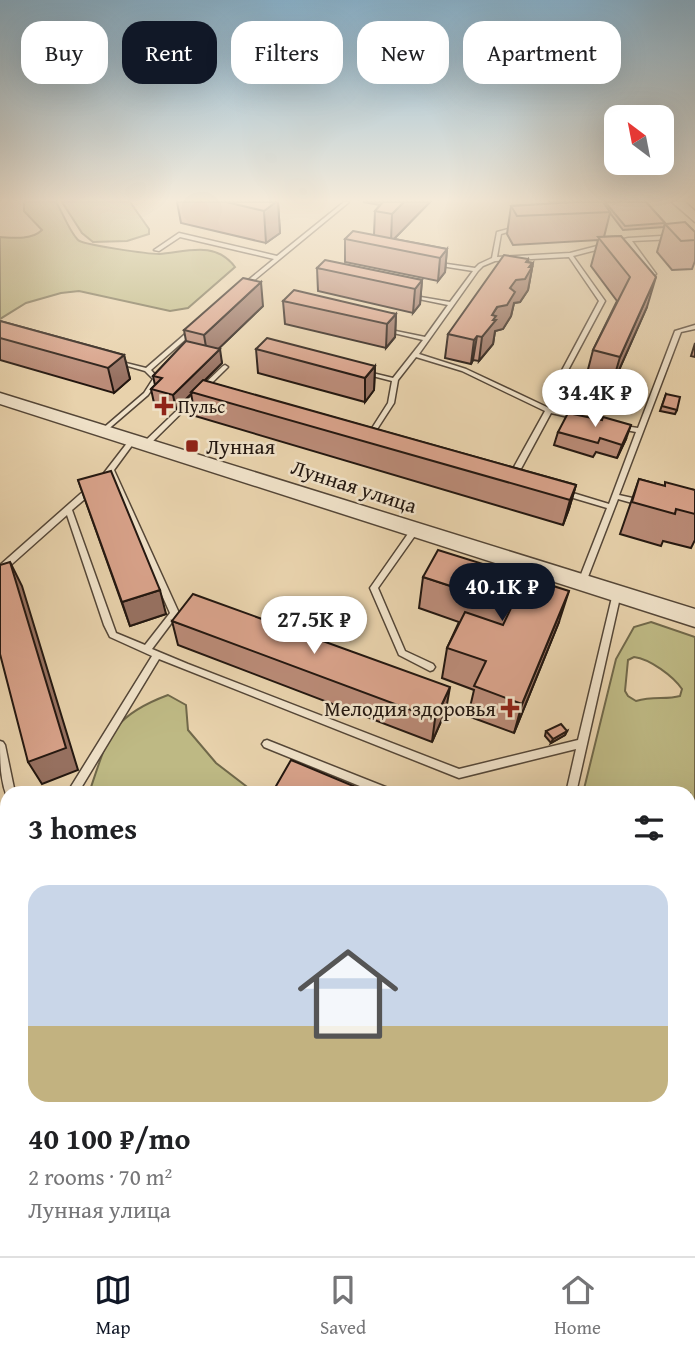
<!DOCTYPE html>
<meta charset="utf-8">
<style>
body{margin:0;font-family:"Gentium Book Plus",serif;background:#f6f6f6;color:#202124;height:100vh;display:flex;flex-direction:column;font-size:26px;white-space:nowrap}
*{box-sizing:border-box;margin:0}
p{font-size:23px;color:#757577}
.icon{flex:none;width:38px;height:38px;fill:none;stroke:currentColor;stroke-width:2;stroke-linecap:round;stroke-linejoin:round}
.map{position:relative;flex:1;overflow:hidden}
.drawer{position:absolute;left:0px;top:786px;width:696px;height:471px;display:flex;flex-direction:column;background:#fff;border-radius:21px 21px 0 0;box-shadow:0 7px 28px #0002}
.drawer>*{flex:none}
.banner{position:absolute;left:21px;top:21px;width:654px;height:63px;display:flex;gap:14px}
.needle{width:46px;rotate:328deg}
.tools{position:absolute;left:604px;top:105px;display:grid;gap:14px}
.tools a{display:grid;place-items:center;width:70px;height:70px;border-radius:14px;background:#fff;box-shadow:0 7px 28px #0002;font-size:35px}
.price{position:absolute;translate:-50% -60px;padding:0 16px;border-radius:24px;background:#fff;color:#222;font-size:23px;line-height:46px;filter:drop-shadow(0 2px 4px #0008)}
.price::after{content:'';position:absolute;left:50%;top:42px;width:21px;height:16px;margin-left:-10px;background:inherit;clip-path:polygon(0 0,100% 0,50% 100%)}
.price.active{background:#111827;color:#fff}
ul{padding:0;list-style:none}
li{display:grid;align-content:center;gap:14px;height:371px;padding:0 28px}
li span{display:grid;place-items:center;height:217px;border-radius:21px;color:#555}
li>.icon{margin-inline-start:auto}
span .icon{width:126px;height:126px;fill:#fffc;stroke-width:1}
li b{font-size:30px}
h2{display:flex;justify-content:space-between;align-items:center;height:84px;padding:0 28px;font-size:30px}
.pill{padding:0 24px;border-radius:21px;background:#fff;box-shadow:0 7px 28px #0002;font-size:24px;line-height:63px}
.pill.active{background:#111827;color:#fff}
.tab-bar{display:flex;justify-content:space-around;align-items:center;height:98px;border-top:2px solid #e0e0e0;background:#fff;font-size:19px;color:#757577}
.tab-bar a{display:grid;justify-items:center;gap:4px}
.tab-bar .active{color:#111827}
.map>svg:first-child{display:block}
.green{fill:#beb984;stroke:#70684a;stroke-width:2;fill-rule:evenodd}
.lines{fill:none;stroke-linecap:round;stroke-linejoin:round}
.service-casing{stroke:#544637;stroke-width:3}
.tertiary-casing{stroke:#544637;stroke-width:3}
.service{fill:#f0e2c9;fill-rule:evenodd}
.tertiary{fill:#f0e2c9;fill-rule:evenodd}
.wall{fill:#ba8b77;stroke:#231710;stroke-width:2}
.shaded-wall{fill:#977161;stroke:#231710;stroke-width:2}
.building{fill:#d8a28a;stroke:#231710;stroke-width:2}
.poi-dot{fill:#8f2418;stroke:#f0e2c9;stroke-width:2.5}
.labels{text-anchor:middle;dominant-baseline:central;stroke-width:5;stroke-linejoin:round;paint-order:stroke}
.far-poi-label{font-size:18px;fill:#231710;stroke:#f0e2c9;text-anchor:start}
.poi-label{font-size:21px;fill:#231710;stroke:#f0e2c9;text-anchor:start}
.street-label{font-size:21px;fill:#231710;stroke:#f0e2c9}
</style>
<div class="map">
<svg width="695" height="1256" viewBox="0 0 695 1256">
<rect width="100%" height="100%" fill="#e8d2ac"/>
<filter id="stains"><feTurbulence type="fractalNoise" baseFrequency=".00286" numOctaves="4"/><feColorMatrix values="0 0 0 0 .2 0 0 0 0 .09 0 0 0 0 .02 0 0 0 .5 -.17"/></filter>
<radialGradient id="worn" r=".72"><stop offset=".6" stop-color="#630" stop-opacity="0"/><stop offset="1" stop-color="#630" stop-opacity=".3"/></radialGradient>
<g class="green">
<path d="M24 202H56C63 213 69 231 78 240 83 245 149 254 159 254 186 252 215 240 235 267L188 308 170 311 79 291 61 293 26 303 0 319V237C14 238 32 240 42 230L24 211Z"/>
<polygon points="62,202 130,202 149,229 149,234 127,241 93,242 82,233"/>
<path d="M651 622 695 637V1054L690 1044V793H583L616 659 634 627ZM634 657C650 659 673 676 682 689L680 696C666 700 654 696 636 701L628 696 625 691 628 660Z"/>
<path d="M168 695 186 705 188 730 216 763 255 793H89C108 738 109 717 168 695Z"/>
<polygon points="7,1025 7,1176 0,1171 0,1033"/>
<polygon points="7,1241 7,1250 91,1250 80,1256 0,1256 0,1243"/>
<polygon points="108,1250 487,1250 488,1256 109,1256"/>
</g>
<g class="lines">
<g class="service-casing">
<g id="service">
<polygon points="344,202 349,202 246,287 241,286 274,259 180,237 159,251 154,250 179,233 277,256"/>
<polygon points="516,227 518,227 518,229 501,234 497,257 570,253 628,238 695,234 695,238 632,241 656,274 653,276 651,275 627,242 573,256 605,301 558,389 555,391 552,389 599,301 569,257 495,261 483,266 478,271 419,354 466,369 551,409 579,416 580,417 577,419 551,413 516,478 513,478 509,476 545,411 462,371 416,357 398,380 394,403 372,437 368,437 367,436 388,403 392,381 361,373 364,371 393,378 423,340 381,330 381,328 425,337 448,305 409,297 409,295 450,302 473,271 435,265 432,263 433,262 475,268 479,264 492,258 497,232"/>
<polygon points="695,325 695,329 681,332 619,495 646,501 647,503 643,506 618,499 586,582 585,584 579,584 578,582 607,508 560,494 559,492 563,490 609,504 636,432 616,428 615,427 618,425 638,428 675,331"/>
<polygon points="191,329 196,330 151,370 159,379 148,395 105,432 101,432 101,430 144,393 153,379 145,371 114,362 114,360 146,368"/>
<polygon points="225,365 228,367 227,368 148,446 144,446 144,442 223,366"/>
<polygon points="131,438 133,438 136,440 114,470 179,613 152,649 188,664 459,769 578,740 613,593 614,591 620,591 621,593 576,793 566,793 576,749 459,778 159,659 78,793 67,793 152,656 110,637 104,625 67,515 3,572 0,573 0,565 87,488 93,488 93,492 72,510 116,633 145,645 170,613 109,475 104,473"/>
<polygon points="415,527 419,530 378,588 405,651 433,664 435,667 433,670 430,671 399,655 370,588 412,528"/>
<polygon points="267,740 393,790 394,793 377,793 264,747 262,744 264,741"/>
<path d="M0 741 3 742 5 745 15 793H7V797C0 779 0 760 0 741Z"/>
<polygon points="690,1071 695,1073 695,1095 690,1091"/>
<polygon points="690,1220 695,1222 695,1236 690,1234"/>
</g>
</g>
<g class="tertiary-casing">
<g id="tertiary">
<polygon points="672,202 685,202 695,211 695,222"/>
<polygon points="0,393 695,609 695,627 0,404"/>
</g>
</g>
<use href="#service" class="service"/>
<use href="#tertiary" class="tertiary"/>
</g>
<g class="wall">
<polygon points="177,202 278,202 280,233 266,243 181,223"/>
<polygon points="363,202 430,202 394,239 447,249 445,272 438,281 345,262 345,239 374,235 375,211 380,205"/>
<polygon points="550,202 646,202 665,223 664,227 623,230 610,213 604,237 621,236 647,307 611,388 585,381 593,350 617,301 591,266 598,240 513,245 507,234 511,206 551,204"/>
<polygon points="665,224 695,232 695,261 692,269 672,270 657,252"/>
<polygon points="528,259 528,262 533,263 528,290 520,302 514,303 511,316 503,329 495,331 493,344 479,361 473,360 471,364 445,358 448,334"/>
<polygon points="317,268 422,280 420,304 413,313 318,291"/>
<polygon points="283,301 396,314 395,337 386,348 285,324"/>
<polygon points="263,306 218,349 222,363 204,381 576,485 569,509 563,525 195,416 191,393 176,409 154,403 151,389 155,385 153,376 186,341 184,330"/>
<polygon points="0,321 124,355 130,379 114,393 0,360"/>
<polygon points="695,343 695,357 691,356"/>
<polygon points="256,349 375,366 374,390 365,402 258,373"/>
<polygon points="666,394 677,410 675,414 660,411"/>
<polygon points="558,432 626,439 617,458 596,452 593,457 554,445"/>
<polygon points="639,479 664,486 695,490 695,540 691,548 663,541 661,546 620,534"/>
<polygon points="78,480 166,614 130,626"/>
<polygon points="423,577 559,622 514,733 468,716 474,690 442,678 447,648 459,622 419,608"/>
<polygon points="172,621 446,710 432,742 178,645"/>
<polygon points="546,731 567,731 565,735 551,743 545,736"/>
<polygon points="523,1250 659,1250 671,1256 522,1256"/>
</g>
<g class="shaded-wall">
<polygon points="276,202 278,202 280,233 266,243 264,211"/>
<polygon points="404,202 430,202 391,242 392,214"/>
<polygon points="447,249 445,272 438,281 440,258"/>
<polygon points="528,259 525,279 529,267 533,263 528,290 520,302 514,303 511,316 503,329 495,331 493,344 479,361 482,337 492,315 510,288"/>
<polygon points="656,277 647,307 611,388 620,357"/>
<polygon points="422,280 420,304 413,313 415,289"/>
<polygon points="261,282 263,306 208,359 204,335"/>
<polygon points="396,314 395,337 386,348 387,324"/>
<polygon points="477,336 473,360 471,364 474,340"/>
<polygon points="220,349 222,363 176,409 173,395"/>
<polygon points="124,355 130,379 114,393 108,368"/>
<polygon points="375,366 374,390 365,402 365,378"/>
<polygon points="631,425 626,439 617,458 622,445"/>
<polygon points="576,485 569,509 563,525 570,500"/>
<polygon points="10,562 22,586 78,770 42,784 28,762"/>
<polygon points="160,590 166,614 130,626 122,602"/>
<polygon points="569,591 559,622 514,733 522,704"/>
<polygon points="450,687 446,710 432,742 435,719"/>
<polygon points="567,731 565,735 551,743 553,739"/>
<polygon points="7,881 7,913 0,916 0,884"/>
</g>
<g class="building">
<polygon points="226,202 276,202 264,211"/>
<polygon points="383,202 404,202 392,214 375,211"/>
<polygon points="575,202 603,202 610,212 517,216 511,206"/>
<polygon points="605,202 646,202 665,223 625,226"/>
<polygon points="685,222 695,232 695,240 681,241 665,224"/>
<polygon points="353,231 447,249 440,258 345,239"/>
<polygon points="621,236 656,277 620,357 593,350 630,277 598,237"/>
<polygon points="504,255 528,259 526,262 532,263 529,267 532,267 525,279 516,280 510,288 515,292 507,305 497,307 492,315 496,316 493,320 496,320 482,337 477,336 474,340 448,334"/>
<polygon points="325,260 422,280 415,289 317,268"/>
<polygon points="243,278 261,282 204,335 184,330"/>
<polygon points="294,290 396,314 387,324 283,301"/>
<polygon points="0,321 124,355 108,368 0,338"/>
<polygon points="267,338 375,366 365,378 256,349"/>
<polygon points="186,341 220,349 173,395 151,389 162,378 153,376"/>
<polygon points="203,380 576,485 570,500 191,392"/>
<polygon points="666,394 680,397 677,410 662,406"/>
<polygon points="568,413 602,420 603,417 631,425 622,445 600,438 598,443 558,432"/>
<polygon points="111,471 160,590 122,602 78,480"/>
<polygon points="639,479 665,486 665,482 695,490 695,514 676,509 675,514 632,502"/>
<polygon points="438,550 569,591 522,704 474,686 486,661 447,648 465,612 503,625 512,606 423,577"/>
<polygon points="10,562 66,748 28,762 0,654 0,565"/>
<polygon points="193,594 450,687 435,719 172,621"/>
<polygon points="561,724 567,731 553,739 546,731"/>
<polygon points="291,760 370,793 272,793"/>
<polygon points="7,834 7,881 0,884 0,837"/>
<polygon points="534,1250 659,1250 671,1256 532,1256"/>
</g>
<linearGradient id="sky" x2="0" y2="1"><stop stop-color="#88b5d2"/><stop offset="0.53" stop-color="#f5ebda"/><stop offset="1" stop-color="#f5ebda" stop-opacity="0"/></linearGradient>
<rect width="695" height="378" fill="url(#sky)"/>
<g class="poi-dot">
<path d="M160.5 395.5h7v7h7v7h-7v7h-7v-7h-7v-7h7z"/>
<rect x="185" y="439" width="14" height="14" rx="3.5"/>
<path d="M506.5 697.5h7v7h7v7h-7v7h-7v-7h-7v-7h7z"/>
</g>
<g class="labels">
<g class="far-poi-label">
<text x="178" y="406">Пульс</text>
</g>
<g class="poi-label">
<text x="206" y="446">Лунная</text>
<text x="496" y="708" text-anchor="end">Мелодия здоровья</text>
</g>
<g class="street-label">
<text transform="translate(354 486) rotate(18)">Лунная улица</text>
</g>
</g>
<rect width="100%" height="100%" filter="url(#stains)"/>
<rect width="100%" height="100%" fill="url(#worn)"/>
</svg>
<div class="tools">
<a><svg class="needle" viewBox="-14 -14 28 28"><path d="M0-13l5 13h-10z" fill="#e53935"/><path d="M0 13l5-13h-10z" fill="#757577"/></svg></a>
</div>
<b class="price" style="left:595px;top:429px">34.4K ₽</b>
<b class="price active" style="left:502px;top:623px">40.1K ₽</b>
<b class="price" style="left:314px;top:656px">27.5K ₽</b>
<div class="banner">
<a class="pill">Buy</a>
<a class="pill active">Rent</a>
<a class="pill">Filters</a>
<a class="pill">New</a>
<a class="pill">Apartment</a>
</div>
<section class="drawer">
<h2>3 homes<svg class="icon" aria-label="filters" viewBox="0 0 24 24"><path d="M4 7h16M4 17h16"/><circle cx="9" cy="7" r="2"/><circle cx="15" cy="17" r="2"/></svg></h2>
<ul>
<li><span style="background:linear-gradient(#c9d6e8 65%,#c2b280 0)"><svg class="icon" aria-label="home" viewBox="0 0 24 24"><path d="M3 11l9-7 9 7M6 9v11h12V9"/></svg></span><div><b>40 100 ₽/mo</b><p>2 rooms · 70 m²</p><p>Лунная улица</p></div></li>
</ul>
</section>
</div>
<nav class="tab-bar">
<a class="active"><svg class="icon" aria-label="map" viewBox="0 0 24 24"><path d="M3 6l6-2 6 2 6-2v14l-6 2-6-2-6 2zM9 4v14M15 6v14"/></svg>Map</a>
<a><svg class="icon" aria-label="saved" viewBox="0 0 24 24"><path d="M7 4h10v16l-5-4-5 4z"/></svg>Saved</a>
<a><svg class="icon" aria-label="home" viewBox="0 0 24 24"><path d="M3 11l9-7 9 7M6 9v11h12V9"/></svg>Home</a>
</nav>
